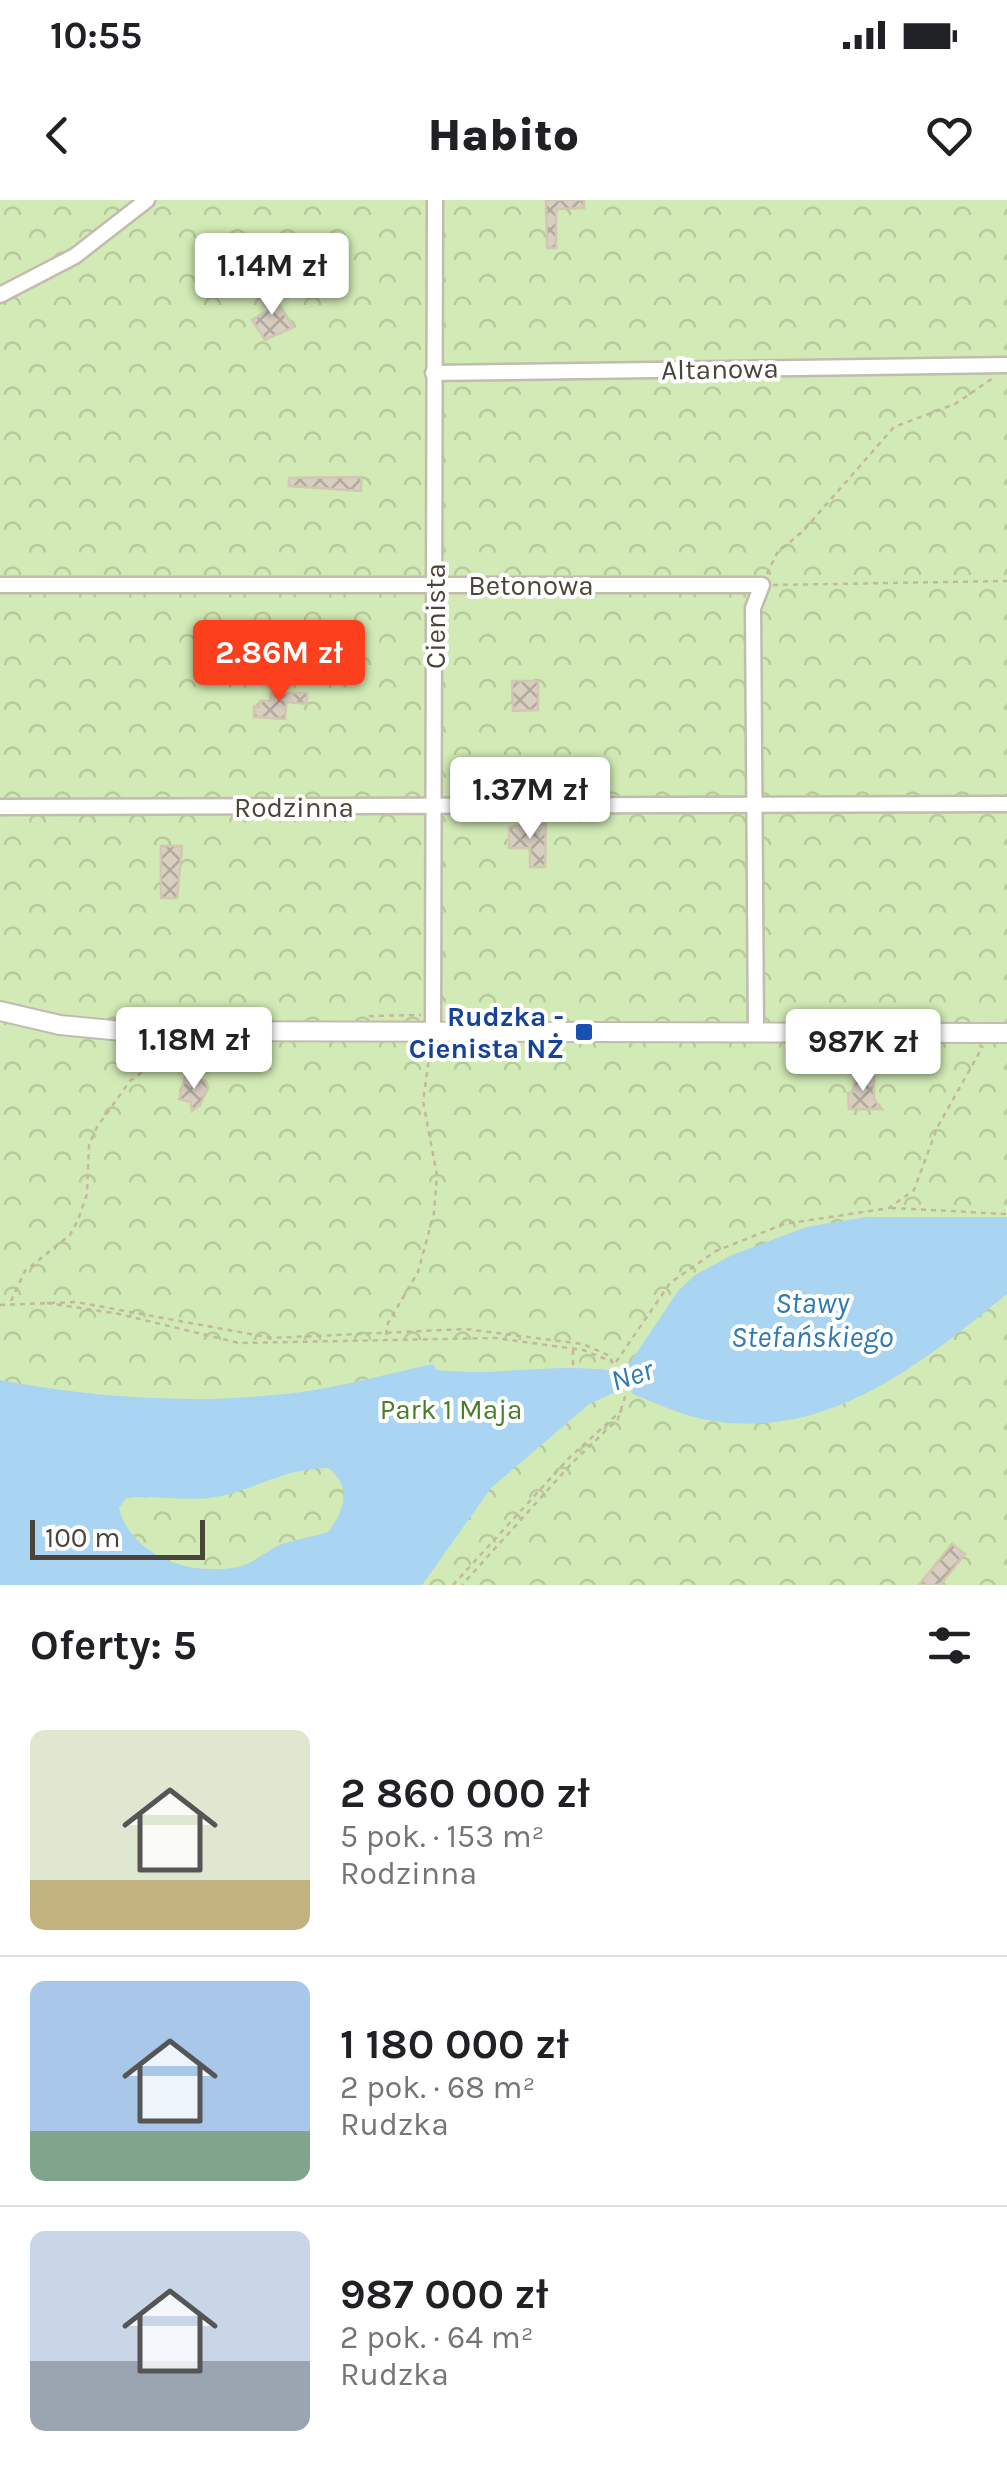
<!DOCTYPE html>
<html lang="pl">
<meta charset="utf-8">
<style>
body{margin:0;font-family:Karla,sans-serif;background:#f6f6f6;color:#202124;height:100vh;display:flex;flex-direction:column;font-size:38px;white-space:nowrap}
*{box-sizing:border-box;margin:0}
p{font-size:32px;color:#757577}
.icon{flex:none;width:55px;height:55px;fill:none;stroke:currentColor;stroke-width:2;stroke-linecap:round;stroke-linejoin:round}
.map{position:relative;height:1385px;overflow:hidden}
.panel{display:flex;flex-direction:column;background:#fff;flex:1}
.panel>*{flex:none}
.scale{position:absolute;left:30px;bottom:25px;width:175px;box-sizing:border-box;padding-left:10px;border:5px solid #4b4439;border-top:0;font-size:28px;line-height:35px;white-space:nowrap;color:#4b4439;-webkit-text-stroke:8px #fff;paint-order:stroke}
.price{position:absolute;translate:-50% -85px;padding:0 22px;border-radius:10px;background:#fff;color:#222;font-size:32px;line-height:65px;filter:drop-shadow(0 2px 5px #0008)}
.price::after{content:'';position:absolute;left:50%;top:60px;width:30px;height:22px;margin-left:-15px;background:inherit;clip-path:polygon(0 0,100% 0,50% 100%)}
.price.selected{background:#fc3f1d;color:#fff}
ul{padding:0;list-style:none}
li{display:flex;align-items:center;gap:30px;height:250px;padding:0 30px}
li+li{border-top:2px solid #e0e0e0}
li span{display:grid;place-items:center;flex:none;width:280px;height:200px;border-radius:15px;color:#555}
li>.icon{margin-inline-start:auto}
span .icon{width:120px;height:120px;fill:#fffc;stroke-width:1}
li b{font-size:42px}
h2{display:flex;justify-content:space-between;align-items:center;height:120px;padding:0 30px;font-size:42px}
.status{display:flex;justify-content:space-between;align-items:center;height:70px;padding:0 50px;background:#fff;direction:ltr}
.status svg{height:28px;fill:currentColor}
header{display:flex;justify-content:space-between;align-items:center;height:130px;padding:0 30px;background:#fff;font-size:45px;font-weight:800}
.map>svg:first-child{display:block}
.park{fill:url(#park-crowns)}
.water{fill:#a9d4f2;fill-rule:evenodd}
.building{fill:url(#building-cross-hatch);stroke:#d3c7b4;stroke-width:2.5}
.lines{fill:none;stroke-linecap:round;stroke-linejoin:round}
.minor-casing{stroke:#c2bbae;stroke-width:19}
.tertiary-casing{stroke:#c2bbae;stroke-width:22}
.path{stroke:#c4b79f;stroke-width:2.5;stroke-dasharray:5 5;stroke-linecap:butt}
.minor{stroke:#fff;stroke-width:14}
.tertiary{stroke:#fff;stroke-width:18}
.transit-dot{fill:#1a4fb4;stroke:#fff;stroke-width:4}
.labels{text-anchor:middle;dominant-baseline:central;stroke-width:8;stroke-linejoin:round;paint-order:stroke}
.street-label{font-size:28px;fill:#4b4439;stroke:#fff}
.transit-label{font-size:28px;font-weight:bold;fill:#164399;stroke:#fff;text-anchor:end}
.park-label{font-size:28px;fill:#4a7f2a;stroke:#fff}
.water-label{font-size:30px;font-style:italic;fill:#2e7ab2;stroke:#fff}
</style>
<div class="status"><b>10:55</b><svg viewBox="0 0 49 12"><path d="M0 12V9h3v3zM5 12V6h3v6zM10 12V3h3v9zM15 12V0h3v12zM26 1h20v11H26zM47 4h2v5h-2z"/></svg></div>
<header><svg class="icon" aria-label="back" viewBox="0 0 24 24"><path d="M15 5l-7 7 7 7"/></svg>Habito<svg class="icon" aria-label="heart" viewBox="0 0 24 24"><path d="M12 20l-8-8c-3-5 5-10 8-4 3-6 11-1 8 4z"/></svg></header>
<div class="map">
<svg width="1007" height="1385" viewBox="0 0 1007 1385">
<defs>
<pattern id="park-crowns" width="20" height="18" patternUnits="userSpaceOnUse" patternTransform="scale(2.5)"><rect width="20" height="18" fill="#d2eab5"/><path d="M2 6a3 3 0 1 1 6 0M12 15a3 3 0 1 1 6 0" fill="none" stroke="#b6ca9c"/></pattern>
<pattern id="building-cross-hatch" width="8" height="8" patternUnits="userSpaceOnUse" patternTransform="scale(2.5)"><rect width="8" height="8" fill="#d8cfc1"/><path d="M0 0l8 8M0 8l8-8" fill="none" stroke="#b1aa9e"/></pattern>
</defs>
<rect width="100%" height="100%" fill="#f6f3ec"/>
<rect class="park" x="0" y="0" width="1007" height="1385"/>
<path class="water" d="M867 1017H1007V1094C922 1163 830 1239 713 1221 685 1217 658 1204 633 1194L626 1183 619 1185 620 1190 589 1204 491 1288 422 1385H0V1180C87 1197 186 1204 275 1195 328 1191 381 1175 433 1164L436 1170C499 1177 553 1162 614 1171L616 1175 623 1173 678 1091 695 1075 732 1055 806 1027ZM328 1268C353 1286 344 1312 328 1332 313 1337 297 1339 282 1344 268 1349 256 1362 241 1366 194 1378 131 1357 119 1308L126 1298C158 1294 189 1303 221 1296 261 1287 282 1269 328 1268Z"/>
<g class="building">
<polygon points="546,0 584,0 584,8 556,9 556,48 547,48"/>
<polygon points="269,90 294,127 265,140 252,120 268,110 259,97"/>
<polygon points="361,277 361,291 289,286 289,278"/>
<polygon points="512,481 538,481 538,510 513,511"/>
<polygon points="271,493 307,493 307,504 286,502 285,519 254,517 254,506 260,507 260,501 270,501"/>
<polygon points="535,624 546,624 545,667 530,667 530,648 509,648 509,627"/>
<polygon points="161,646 182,646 177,698 161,698"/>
<polygon points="856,876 874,876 874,899 882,909 849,909 848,893 852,893"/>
<polygon points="185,877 206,881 208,888 200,905 192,911 191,902 179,899"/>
<polygon points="952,1344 965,1354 940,1385 919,1385"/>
</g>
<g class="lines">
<g class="minor-casing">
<g id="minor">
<polyline points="0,95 75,56 147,0"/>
<polyline points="433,173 1007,165"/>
<polyline points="0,385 762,385 753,408 756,833"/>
<polyline points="0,607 1007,604"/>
<polyline points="433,832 435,0"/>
</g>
</g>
<g class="tertiary-casing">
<polyline id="tertiary" points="0,811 60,825 122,831 1007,833"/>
</g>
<g class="path">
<polyline points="767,374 777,353 803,331 894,227 955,204 993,178"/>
<polyline points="773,385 1007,381"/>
<polyline points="369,816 421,815"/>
<polyline points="432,854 447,846"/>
<polyline points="891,1008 1007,1014"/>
<polyline points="11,1101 25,1071 70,1035 78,1020 87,994 89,945 97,927 130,881 155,863 158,843"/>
<polyline points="47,1103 119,1114 239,1143 495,1138 583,1150 613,1162"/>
<polyline points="0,1105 76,1102 272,1138 465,1129 583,1144 610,1156 625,1197 618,1219 573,1262 462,1385"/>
<polyline points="386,1135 388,1123 418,1072 434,1013 437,975 423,901 431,845"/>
<polyline points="616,1162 670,1083 716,1051 784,1024 889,1008 914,990 937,928 983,846"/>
<polyline points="573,1165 573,1150"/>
<polyline points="453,1385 569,1258 622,1210"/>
</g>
<use href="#minor" class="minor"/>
<use href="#tertiary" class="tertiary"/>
</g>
<rect class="transit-dot" x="574" y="822" width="20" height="20" rx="5"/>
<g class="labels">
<g class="street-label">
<text transform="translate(720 169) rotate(-1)">Altanowa</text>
<text x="531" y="385">Betonowa</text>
<text transform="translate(435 416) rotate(-90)">Cienista</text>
<text x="294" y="607">Rodzinna</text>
</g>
<g class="transit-label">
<text x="564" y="816">Rudzka -<tspan x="564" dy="32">Cienista NŻ</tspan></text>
</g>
<g class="park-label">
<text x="451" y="1209">Park 1 Maja</text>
</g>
<g class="water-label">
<text x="812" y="1103">Stawy<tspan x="812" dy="34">Stefańskiego</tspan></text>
<text transform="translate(632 1175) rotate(-18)">Ner</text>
</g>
</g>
</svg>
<div class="scale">100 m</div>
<b class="price" style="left:272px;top:118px">1.14M zł</b>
<b class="price selected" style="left:279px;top:505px">2.86M zł</b>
<b class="price" style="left:530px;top:642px">1.37M zł</b>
<b class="price" style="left:194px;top:892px">1.18M zł</b>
<b class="price" style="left:863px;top:894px">987K zł</b>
</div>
<section class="panel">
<h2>Oferty: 5<svg class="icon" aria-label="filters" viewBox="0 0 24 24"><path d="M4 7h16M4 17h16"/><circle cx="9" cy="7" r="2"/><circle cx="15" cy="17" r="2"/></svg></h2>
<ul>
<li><span style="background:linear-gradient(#dfe7d0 75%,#c2b280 0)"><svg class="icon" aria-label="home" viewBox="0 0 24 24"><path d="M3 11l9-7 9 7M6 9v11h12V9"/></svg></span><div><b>2 860 000 zł</b><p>5 pok. · 153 m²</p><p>Rodzinna</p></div></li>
<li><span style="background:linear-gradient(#a9c7e8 75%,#7fa58c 0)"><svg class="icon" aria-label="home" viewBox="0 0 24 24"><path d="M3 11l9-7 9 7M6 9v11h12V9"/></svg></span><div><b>1 180 000 zł</b><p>2 pok. · 68 m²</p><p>Rudzka</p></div></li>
<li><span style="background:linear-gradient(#c9d6e8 65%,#9aa5b1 0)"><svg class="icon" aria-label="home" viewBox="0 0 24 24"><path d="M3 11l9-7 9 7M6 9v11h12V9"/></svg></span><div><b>987 000 zł</b><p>2 pok. · 64 m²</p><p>Rudzka</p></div></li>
</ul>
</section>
